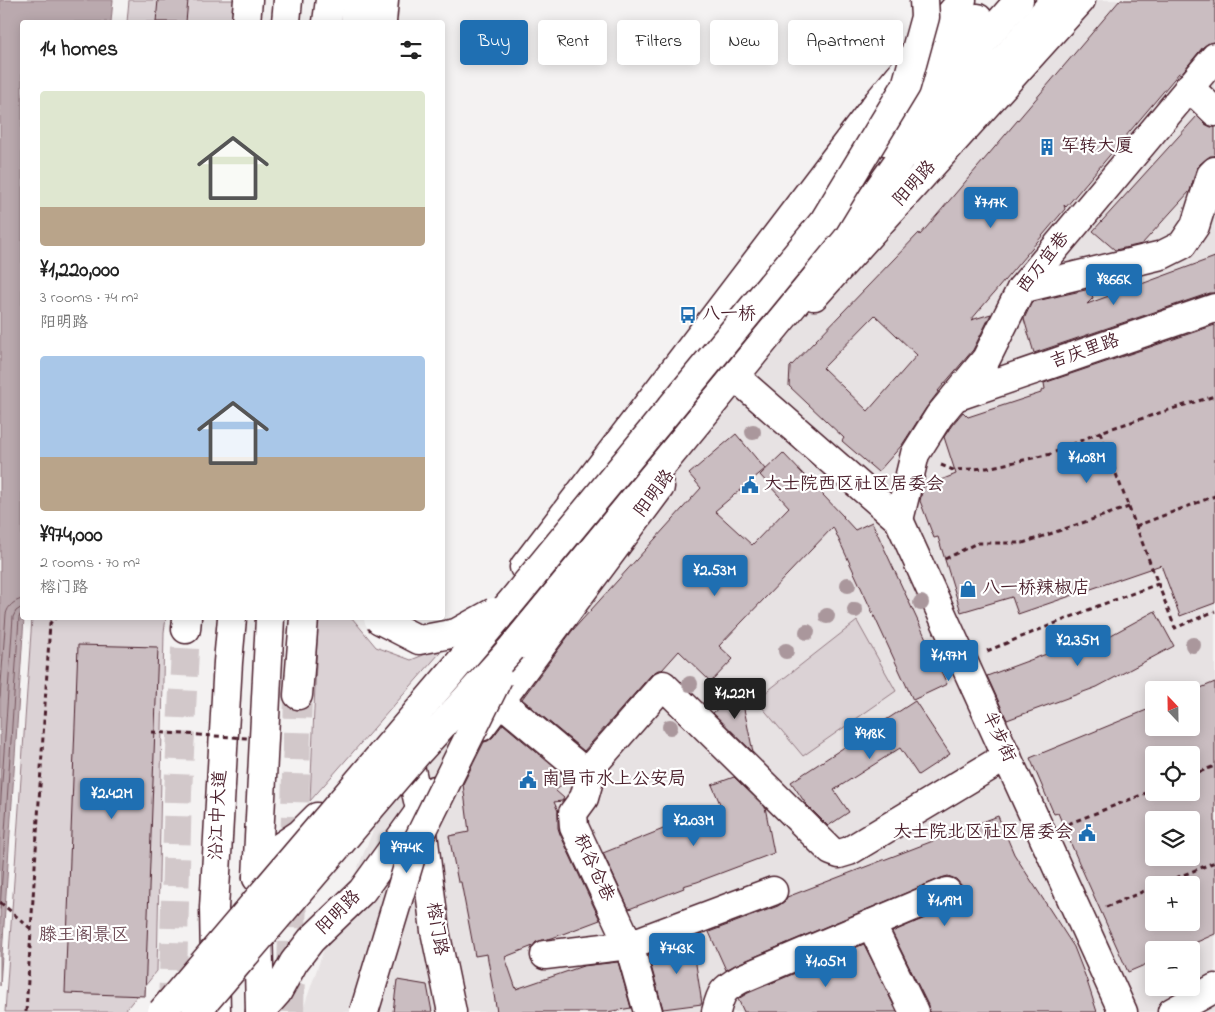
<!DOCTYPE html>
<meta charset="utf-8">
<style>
body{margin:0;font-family:"Indie Flower","LXGW WenKai TC",sans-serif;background:#f6f6f6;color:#222;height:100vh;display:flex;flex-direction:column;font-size:19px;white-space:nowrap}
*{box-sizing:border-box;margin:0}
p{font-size:16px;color:#767676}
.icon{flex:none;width:28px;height:28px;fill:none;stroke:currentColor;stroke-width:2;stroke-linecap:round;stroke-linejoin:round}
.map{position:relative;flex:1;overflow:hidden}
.details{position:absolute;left:20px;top:20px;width:425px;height:600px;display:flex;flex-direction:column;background:#fff;border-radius:5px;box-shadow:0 2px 12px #0003}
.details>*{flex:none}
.hud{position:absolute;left:460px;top:20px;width:475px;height:45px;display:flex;gap:10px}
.needle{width:32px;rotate:338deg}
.controls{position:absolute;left:1145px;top:681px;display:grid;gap:10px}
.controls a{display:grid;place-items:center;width:55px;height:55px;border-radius:5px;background:#fff;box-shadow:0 2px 12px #0003;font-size:25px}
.price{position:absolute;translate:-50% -42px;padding:0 11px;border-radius:5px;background:#1f6fb2;color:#fff;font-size:16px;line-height:32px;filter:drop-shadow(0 1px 2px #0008)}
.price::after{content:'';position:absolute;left:50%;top:30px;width:15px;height:11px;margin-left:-8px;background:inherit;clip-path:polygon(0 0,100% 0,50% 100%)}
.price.active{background:#222;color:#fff}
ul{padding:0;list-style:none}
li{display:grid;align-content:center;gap:10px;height:265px;padding:0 20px}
li span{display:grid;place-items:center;height:155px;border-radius:5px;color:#555}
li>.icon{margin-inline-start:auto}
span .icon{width:90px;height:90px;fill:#fffc;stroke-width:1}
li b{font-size:21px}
h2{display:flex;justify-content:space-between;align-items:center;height:60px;padding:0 20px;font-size:21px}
.tag{padding:0 18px;border-radius:5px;background:#fff;box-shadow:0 2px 12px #0003;font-size:18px;line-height:45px}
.tag.active{background:#1f6fb2;color:#fff}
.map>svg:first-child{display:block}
.built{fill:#e7e2e3;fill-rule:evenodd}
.green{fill:#dbd2d5;stroke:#927880}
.water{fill:#baa9ae;stroke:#8d727a}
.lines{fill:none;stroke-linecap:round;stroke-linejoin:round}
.shore{stroke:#77565f;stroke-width:1}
.building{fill:#cabdc1;stroke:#4a1f2b;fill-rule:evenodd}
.highway-tunnel{stroke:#d2c8ca;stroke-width:28;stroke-dasharray:28 14;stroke-linecap:butt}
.minor-casing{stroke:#4a1f2b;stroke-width:31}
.major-casing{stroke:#4a1f2b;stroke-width:31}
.highway-casing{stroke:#4a1f2b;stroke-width:31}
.path{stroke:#4a1f2b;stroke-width:3;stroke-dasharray:5 4;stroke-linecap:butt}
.minor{stroke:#fff;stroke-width:28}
.major{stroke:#fff;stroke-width:28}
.highway{stroke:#fff;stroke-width:28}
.highway-bridge-casing{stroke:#4a1f2b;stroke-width:31;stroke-linecap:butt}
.path-bridge{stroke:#4a1f2b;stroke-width:3;stroke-dasharray:5 4;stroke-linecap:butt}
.highway-bridge{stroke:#fff;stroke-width:28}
.tree{fill:#aa979c}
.labels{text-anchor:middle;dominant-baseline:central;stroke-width:4.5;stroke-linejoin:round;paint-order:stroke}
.poi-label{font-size:18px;fill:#4a1f2b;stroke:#fff;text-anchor:start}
.street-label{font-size:18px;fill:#4a1f2b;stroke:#fff}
.park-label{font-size:18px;fill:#6e4c56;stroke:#fff}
</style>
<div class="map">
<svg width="1215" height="1012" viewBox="0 0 1215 1012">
<rect width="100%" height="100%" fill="#f4f2f2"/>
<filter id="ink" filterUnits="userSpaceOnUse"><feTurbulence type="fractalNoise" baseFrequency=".02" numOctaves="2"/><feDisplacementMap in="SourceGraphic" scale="10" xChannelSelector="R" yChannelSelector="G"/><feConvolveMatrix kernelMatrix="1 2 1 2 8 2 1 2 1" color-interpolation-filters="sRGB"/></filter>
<g filter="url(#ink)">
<path class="built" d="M1039 0H1215V1012H302L324 949 380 814 472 665 704 387ZM1154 690H1191V728H1154ZM1154 755H1191V792H1154ZM1154 820H1191V858H1154ZM1154 885H1191V922H1154ZM1154 950H1191V988H1154Z"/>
<g class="green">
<polygon points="129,0 243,0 240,22 127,22"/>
<polygon points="32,618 166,618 164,632 157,971 124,1012 5,1012"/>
<polygon points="318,618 352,618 376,647 411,660 446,646 310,801"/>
<polygon points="857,621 896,691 803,756 756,700"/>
</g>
<polygon class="water" points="0,0 113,0 111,22 22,22 22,618 24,618 0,986"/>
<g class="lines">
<g class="shore">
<path d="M0 697 6 614C8 606 14 601 22 599"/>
<polyline points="0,812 13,617 16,611 22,607"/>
<polyline points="0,909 19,618 20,615 22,613"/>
</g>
</g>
<g class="building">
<polygon points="158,0 188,0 186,22 156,22"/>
<path d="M1120 0H1215V42L1209 43 1203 47 1181 74 1179 73 1066 207 1064 205 1065 209 971 320 991 314 973 350 938 391H939L926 408 902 445 878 472 842 441 844 438 789 386 790 367 919 233 920 235ZM875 315 917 355 868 411 823 368Z"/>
<polygon points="1197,116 1205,124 1211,127 1215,127 1215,156 1210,156 1200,164 1196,170 1190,191 1142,244 1115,250 1093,231"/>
<polygon points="1215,257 1215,293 1210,293 1034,353 1024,319 1032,302 1090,289 1093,298 1087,304"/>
<polygon points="1215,325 1215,603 1180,616 1161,565 1018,614 1012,597 961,612 938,537 934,538 920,501 923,487 956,474 944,437 952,425 963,412 968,417 1041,393 1041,391 1045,389 1044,383"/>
<polygon points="736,434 765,469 715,511 752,545 789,507 760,475 783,453 843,516 844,516 843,517 855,530 872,522 947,684 913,700 833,527 719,646 733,659 711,682 679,651 662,670 658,670 651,675 584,751 522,699 572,631 701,488 689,474"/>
<polygon points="1155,611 1174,646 1097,687 1007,720 987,676 1087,639 1091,646"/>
<polygon points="78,645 158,647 145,996 65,993"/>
<path d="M1215 682V934L1179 950H1154V961L1128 972 1080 865 1058 813 1054 814 1030 758 1154 707V728H1191V692ZM1154 755H1191V792H1154ZM1154 820H1191V858H1154ZM1154 885H1191V922H1154Z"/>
<polygon points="732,696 744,709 753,752 713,713"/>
<polygon points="915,701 950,754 918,775 900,748 834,790 849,812 828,826 806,804 791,782"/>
<polygon points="503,724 567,778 556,791 564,798 562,801 554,802 558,811 558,828 560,834 600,920 552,938 543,940 536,942 533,946 505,957 516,989 583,966 618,962 631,1008 607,1012 497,1012 487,954 475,956 461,882 458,882 449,836 469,832 463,784 484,742 488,741 493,737"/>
<polygon points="734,777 765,807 774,853 697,882 683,886 684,888 629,909 603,853 721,806 712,785"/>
<polygon points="998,816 1014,854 1074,947 1086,978 1097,1012 929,1012 928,1005 892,932 953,906 959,902 962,894 962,886 956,879 948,876 941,878 735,965 726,970 709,932 778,906 785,901 787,897"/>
<polygon points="692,938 702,1004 663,1009 648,955"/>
<polygon points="864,944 897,1012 744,1012 738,999 748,993"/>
<polygon points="397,980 427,985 432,1012 393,1012"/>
</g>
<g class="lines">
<g class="highway-tunnel">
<polyline points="172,1012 178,793 186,629"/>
<polyline points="290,1012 298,695"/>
</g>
<g class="minor-casing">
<g id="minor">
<polyline points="1189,87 1215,112"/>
<polyline points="1021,289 1162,255 1182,245 1195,226 1211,175 1215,171"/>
<polyline points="739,380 899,520 1123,1012"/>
<polyline points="955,397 1215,308"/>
<polyline points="899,520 915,454 939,416 986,359 1021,289 1215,57"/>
<polyline points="501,702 586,773 588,784 584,798 573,813 574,827 629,945 648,1012"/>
<polyline points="405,744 420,809 435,931 452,1012"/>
<polyline points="586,773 663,685 831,851 839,854 849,851 1007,756"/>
<polyline points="871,924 914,1012"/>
<polyline points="545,955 629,945 773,891"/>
<path d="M716 1012C721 992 723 989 741 979L947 892"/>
<polyline points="1172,1012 1215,988"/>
</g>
</g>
<g class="major-casing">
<g id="major">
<polyline points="286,22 288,0"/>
<polyline points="327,22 330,0"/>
<polyline points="814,296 1081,0"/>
<polyline points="524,567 878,102 962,0"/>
<polyline points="481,727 660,487"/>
<polyline points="257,877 276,850 300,834 317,817"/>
<polyline points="257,878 270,618"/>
<polyline points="258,924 260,1012"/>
<polyline points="216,1012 214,908 228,662 232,618"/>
<polyline points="260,1012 277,993 294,962 311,940 362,891 435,790"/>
</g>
</g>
<g class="highway-casing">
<g id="highway">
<polyline points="246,22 248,0"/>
<polyline points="355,22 357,0"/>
<polyline points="382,22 384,0"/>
<polyline points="884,141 978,18"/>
<polyline points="921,156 1055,0"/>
<polyline points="186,629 187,618"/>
<polyline points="512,648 814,280 985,39 1019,0"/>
<polyline points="298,695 304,618"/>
</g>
</g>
<g class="path">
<polyline points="1100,432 1175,628 1215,611"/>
<polyline points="941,465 953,470 987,468 1051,454 1100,432 1178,407 1215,396"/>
<polyline points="1136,526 1215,496"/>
<polyline points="945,559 977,543 1023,543 1129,507"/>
<polyline points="987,651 1098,606 1158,584"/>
<polyline points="1191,775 1215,766"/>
<polyline points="1068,824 1154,790"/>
<polyline points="1159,885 1215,862"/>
<polyline points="0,902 31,929"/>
<polyline points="1106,907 1154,887"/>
<polyline points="26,1012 50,623 56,618"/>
</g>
<use href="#minor" class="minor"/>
<use href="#major" class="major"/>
<use href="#highway" class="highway"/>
<g class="highway-bridge-casing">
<g id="highway-bridge">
<polyline points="378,618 380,620 419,640 456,633 494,612"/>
<polyline points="162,1012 512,601 824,221 906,86 925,17 924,0"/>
<polyline points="196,1012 420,750 512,648"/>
<polyline points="364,1012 413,850 498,678"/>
</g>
</g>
<polyline class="path-bridge" points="152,732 247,738"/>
<use href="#highway-bridge" class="highway-bridge"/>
</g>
<g class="tree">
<circle cx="753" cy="432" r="8"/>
<circle cx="848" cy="585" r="8"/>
<circle cx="921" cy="603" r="8"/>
<circle cx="855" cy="610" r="8"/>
<circle cx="827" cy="616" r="8"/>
<circle cx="807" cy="632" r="8"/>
<circle cx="1193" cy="645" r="8"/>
<circle cx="786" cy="651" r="8"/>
<circle cx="690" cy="684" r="8"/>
<circle cx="670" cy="727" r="8"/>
</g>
</g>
<defs>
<g id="building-bare" transform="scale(1.35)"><path d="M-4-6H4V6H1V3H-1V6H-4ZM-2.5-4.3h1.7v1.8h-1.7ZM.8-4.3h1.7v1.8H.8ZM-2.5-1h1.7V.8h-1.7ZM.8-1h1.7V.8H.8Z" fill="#1f6fb2" stroke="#fff" stroke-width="2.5" paint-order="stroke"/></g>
<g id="bus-bare" transform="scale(1.35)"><path d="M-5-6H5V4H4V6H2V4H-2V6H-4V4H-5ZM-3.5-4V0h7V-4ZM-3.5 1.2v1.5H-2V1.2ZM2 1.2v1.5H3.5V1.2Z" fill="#1f6fb2" stroke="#fff" stroke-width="2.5" paint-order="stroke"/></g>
<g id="civic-bare" transform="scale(1.35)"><path d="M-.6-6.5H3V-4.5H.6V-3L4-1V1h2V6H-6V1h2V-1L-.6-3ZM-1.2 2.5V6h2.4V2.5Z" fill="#1f6fb2" stroke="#fff" stroke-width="2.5" paint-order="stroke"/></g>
<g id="shop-bare" transform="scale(1.35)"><path d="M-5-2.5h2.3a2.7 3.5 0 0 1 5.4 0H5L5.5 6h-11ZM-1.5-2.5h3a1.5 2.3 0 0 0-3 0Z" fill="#1f6fb2" stroke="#fff" stroke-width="2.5" paint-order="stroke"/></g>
</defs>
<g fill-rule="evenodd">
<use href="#building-bare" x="1047" y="147"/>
<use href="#bus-bare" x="688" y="315"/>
<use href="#civic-bare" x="750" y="485"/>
<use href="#shop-bare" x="968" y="589"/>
<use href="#civic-bare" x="528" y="780"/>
<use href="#civic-bare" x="1087" y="833"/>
</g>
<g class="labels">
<g class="poi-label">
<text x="1061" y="147">军转大厦</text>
<text x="702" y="315">八一桥</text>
<text x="764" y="485">大士院西区社区居委会</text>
<text x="982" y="589">八一桥辣椒店</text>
<text x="542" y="780">南昌市水上公安局</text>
<text x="1073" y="833" text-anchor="end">大士院北区社区居委会</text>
</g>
<g class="street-label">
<text transform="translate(915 184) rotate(-48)">阳明路</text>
<text transform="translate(1044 263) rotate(-52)">西万宜巷</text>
<text transform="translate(1085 352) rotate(-19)">吉庆里路</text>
<text transform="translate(655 494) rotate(-53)">阳明路</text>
<text transform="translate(998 737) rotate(65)">半步街</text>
<text transform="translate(219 815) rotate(-87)">沿江中大道</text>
<text transform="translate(593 868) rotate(65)">积谷仓巷</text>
<text transform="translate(339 913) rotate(-45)">阳明路</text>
<text transform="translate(436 929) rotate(81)">榕门路</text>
</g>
<g class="park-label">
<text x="84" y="936">滕王阁景区</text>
</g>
</g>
</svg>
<div class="controls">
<a><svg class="needle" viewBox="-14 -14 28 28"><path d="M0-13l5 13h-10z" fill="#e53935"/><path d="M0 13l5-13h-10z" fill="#767676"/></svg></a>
<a><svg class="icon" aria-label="locate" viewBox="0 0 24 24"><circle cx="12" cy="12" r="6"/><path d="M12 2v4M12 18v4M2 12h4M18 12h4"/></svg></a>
<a><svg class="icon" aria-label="layers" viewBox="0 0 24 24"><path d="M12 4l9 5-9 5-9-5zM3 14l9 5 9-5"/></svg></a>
<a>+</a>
<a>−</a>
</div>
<b class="price" style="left:991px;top:229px">¥717K</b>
<b class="price" style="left:1114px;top:306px">¥866K</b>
<b class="price" style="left:1087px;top:484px">¥1.08M</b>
<b class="price" style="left:715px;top:597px">¥2.53M</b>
<b class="price" style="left:1078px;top:667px">¥2.35M</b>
<b class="price" style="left:949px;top:682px">¥1.97M</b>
<b class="price active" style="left:735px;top:720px">¥1.22M</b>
<b class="price" style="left:870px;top:760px">¥918K</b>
<b class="price" style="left:112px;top:820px">¥2.42M</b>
<b class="price" style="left:694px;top:847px">¥2.03M</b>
<b class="price" style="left:407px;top:874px">¥974K</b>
<b class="price" style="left:945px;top:927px">¥1.19M</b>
<b class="price" style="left:677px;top:975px">¥743K</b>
<b class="price" style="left:826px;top:988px">¥1.05M</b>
<div class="hud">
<a class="tag active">Buy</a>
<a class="tag">Rent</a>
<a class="tag">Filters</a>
<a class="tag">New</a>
<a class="tag">Apartment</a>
</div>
<section class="details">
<h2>14 homes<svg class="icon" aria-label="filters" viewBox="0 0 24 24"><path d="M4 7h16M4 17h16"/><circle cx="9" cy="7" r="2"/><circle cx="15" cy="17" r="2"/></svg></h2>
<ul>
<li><span style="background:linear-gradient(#dfe7d0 75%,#b9a48a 0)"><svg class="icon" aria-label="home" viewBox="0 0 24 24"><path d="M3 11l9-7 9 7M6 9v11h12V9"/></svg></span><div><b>¥1,220,000</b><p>3 rooms · 74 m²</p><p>阳明路</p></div></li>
<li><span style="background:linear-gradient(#a9c7e8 65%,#b9a48a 0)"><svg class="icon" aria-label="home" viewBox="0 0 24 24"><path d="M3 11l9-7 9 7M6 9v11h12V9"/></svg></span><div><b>¥974,000</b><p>2 rooms · 70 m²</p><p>榕门路</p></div></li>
</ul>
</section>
</div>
